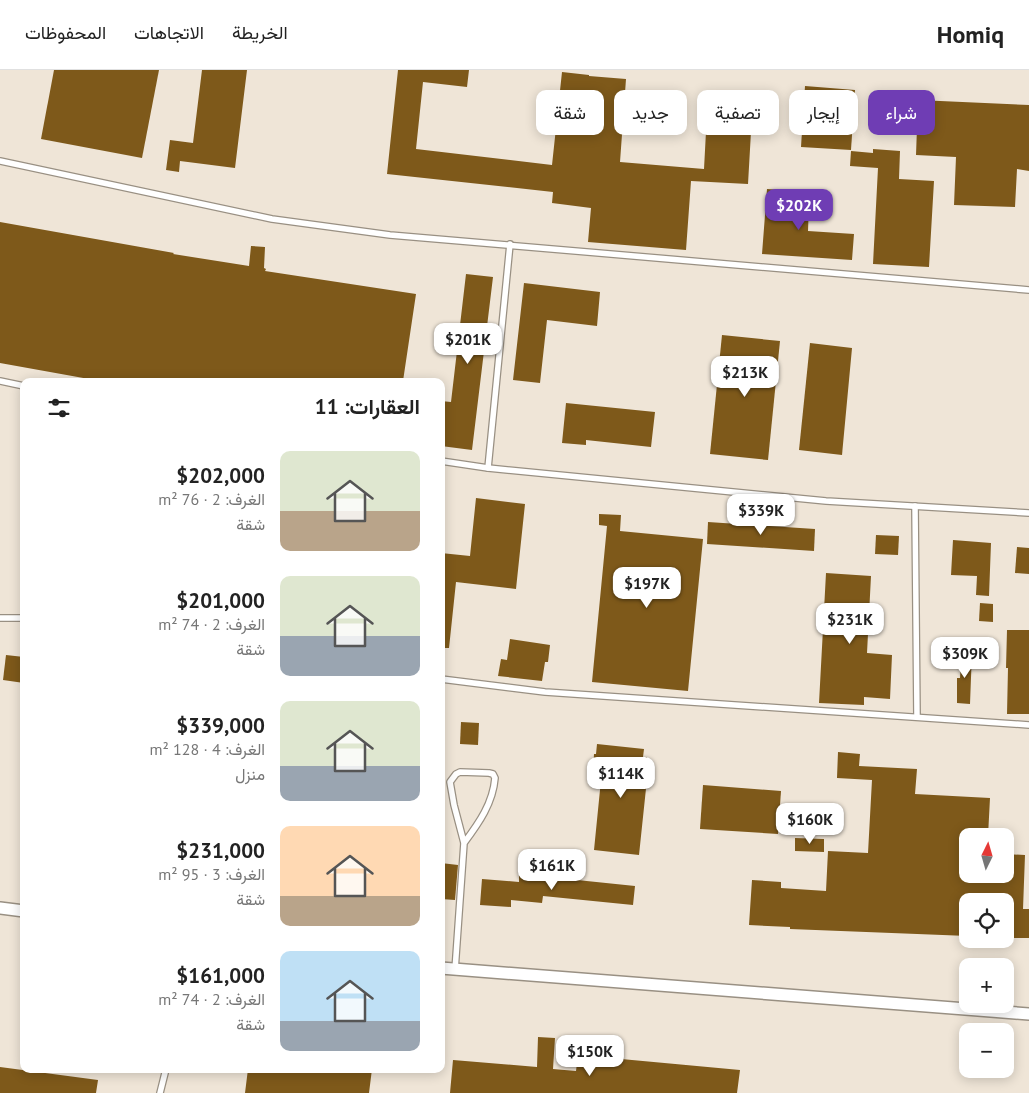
<!DOCTYPE html>
<html lang="ar">
<meta charset="utf-8">
<style>
body{margin:0;font-family:"PT Sans",Vazirmatn,sans-serif;background:#f6f6f6;color:#222;direction:rtl;height:100vh;display:flex;flex-direction:column;font-size:19px;white-space:nowrap}
*{box-sizing:border-box;margin:0}
p{font-size:16px;color:#767676}
.icon{flex:none;width:28px;height:28px;fill:none;stroke:currentColor;stroke-width:2;stroke-linecap:round;stroke-linejoin:round}
.map{position:relative;flex:1;overflow:hidden;direction:ltr}
.panel{position:absolute;left:20px;top:308px;width:425px;height:695px;display:flex;flex-direction:column;background:#fff;border-radius:10px;box-shadow:0 2px 12px #0003;direction:rtl}
.panel>*{flex:none}
.banner{position:absolute;left:460px;top:20px;width:475px;height:45px;direction:rtl;display:flex;gap:10px}
.needle{width:32px;rotate:5deg}
.fabs{position:absolute;left:959px;top:758px;display:grid;gap:10px}
.fabs a{display:grid;place-items:center;width:55px;height:55px;border-radius:10px;background:#fff;box-shadow:0 2px 12px #0003;font-size:25px}
.price{position:absolute;translate:-50% -42px;padding:0 11px;border-radius:10px;background:#fff;color:#222;font-size:16px;line-height:32px;filter:drop-shadow(0 1px 2px #0008)}
.price::after{content:'';position:absolute;left:50%;top:30px;width:15px;height:11px;margin-left:-8px;background:inherit;clip-path:polygon(0 0,100% 0,50% 100%)}
.price.on{background:#6f3db4;color:#fff}
ul{padding:0;list-style:none}
li{display:flex;align-items:center;gap:15px;height:125px;padding:0 25px}
li span{display:grid;place-items:center;flex:none;width:140px;height:100px;border-radius:10px;color:#555}
li>.icon{margin-inline-start:auto}
span .icon{width:60px;height:60px;fill:#fffc;stroke-width:1}
li b{font-size:21px}
h2{display:flex;justify-content:space-between;align-items:center;height:60px;padding:0 25px;font-size:21px}
.tag{padding:0 18px;border-radius:10px;background:#fff;box-shadow:0 2px 12px #0003;font-size:18px;line-height:45px}
.tag.on{background:#6f3db4;color:#fff}
header{display:flex;align-items:center;gap:30px;box-sizing:border-box;height:70px;padding:0 25px;background:#fff;border-bottom:1px solid #e0e0e0}
header strong{font-size:24px}
nav{display:flex;gap:28px;margin-inline-start:auto;font-size:18px}
.map>svg:first-child{display:block}
.building{fill:#7e591a}
.lines{fill:none;stroke-linecap:round;stroke-linejoin:round}
.service-casing{stroke:#999083;stroke-width:8}
.minor-casing{stroke:#999083;stroke-width:14}
.service{stroke:#fff;stroke-width:5.5}
.minor{stroke:#fff;stroke-width:11}
</style>
<header>
<strong>Homiq</strong>
<nav><a>الخريطة</a><a>الاتجاهات</a><a>المحفوظات</a></nav>
</header>
<div class="map">
<svg width="1029" height="1023" viewBox="0 0 1029 1023">
<rect width="100%" height="100%" fill="#efe5d7"/>
<g class="building">
<polygon points="54,0 159,0 142,88 41,69"/>
<polygon points="202,0 247,0 235,98 180,91 179,102 166,100 170,70 193,73"/>
<polygon points="398,0 469,0 467,17 423,12 416,79 552,95 562,2 589,5 589,6 626,9 620,92 704,99 708,24 753,27 748,114 691,111 686,180 588,172 591,138 552,133 553,122 387,104"/>
<polygon points="805,16 855,20 851,80 801,77"/>
<polygon points="918,30 1029,35 1029,101 1017,99 1015,137 954,135 956,87 916,85"/>
<polygon points="873,79 900,81 899,109 934,111 929,197 873,194 878,98 850,96 851,81 873,83"/>
<polygon points="767,119 796,121 795,132 809,133 808,161 854,164 852,190 762,184"/>
<polygon points="0,152 174,183 173,184 249,196 251,176 265,177 264,198 266,199 265,201 416,224 403,311 100,311 0,293"/>
<polygon points="466,204 493,207 472,380 441,376 441,331 451,332"/>
<polygon points="524,213 600,222 597,256 547,250 540,313 513,310"/>
<polygon points="722,265 780,271 768,390 710,384"/>
<polygon points="810,273 852,278 842,385 799,380"/>
<polygon points="566,333 655,342 651,377 586,370 586,375 562,373"/>
<polygon points="476,428 525,434 516,519 456,512 449,578 441,578 441,483 470,486"/>
<polygon points="599,444 621,445 620,461 703,469 688,621 592,612 607,456 599,455"/>
<polygon points="708,452 815,459 814,481 707,474"/>
<polygon points="876,465 899,466 898,485 875,484"/>
<polygon points="953,470 991,473 989,526 976,525 977,506 951,505"/>
<polygon points="1017,477 1029,478 1029,504 1015,503"/>
<polygon points="826,503 871,506 867,583 892,585 890,629 864,627 864,635 819,633"/>
<polygon points="980,533 993,534 993,552 979,551"/>
<polygon points="1007,560 1029,560 1029,644 1007,644 1008,598 1006,598"/>
<polygon points="510,569 550,575 548,592 545,592 542,611 498,606 501,589 507,590"/>
<polygon points="962,580 972,581 970,634 957,633 957,608 960,608"/>
<polygon points="6,585 24,587 24,613 3,610"/>
<polygon points="461,652 479,653 478,675 460,674"/>
<polygon points="597,674 644,679 643,687 647,687 647,709 639,785 594,780 602,700 593,700 594,684 596,684"/>
<polygon points="838,682 860,684 859,696 917,699 915,724 990,728 988,766 968,766 968,804 1005,804 1005,784 1025,785 1023,839 1029,839 1029,868 1005,868 1005,831 968,831 968,866 790,859 790,857 749,855 752,810 781,812 781,818 826,821 828,781 868,783 872,710 837,708"/>
<polygon points="703,715 781,721 778,764 700,759"/>
<polygon points="795,768 824,769 824,782 795,781"/>
<polygon points="441,793 458,795 455,830 441,829"/>
<polygon points="519,804 635,816 633,835 543,826 542,833 511,830 511,837 480,835 482,809 519,812"/>
<polygon points="538,967 555,968 553,999 576,1001 578,985 740,1000 737,1023 450,1023 453,990 537,997"/>
<polygon points="0,997 98,1010 96,1023 0,1023"/>
<polygon points="248,999 372,999 369,1023 245,1023"/>
</g>
<g class="lines">
<g class="service-casing">
<g id="service">
<polyline points="0,91 272,149 390,165 1029,220"/>
<polyline points="0,311 24,316"/>
<polyline points="441,391 488,398 826,431 1029,443"/>
<polyline points="488,398 510,174"/>
<polyline points="915,436 917,647"/>
<polyline points="0,548 24,548"/>
<polyline points="441,609 545,622 1029,655"/>
<path d="M455 900 464 773 454 735 450 712 456 704 460 702 489 703 493 704 495 708C493 733 479 753 464 773"/>
<polyline points="160,1023 166,999"/>
</g>
</g>
<g class="minor-casing">
<g id="minor">
<polyline points="0,838 24,841"/>
<polyline points="441,898 1029,944"/>
</g>
</g>
<use href="#service" class="service"/>
<use href="#minor" class="minor"/>
</g>
</svg>
<div class="fabs">
<a><svg class="needle" viewBox="-14 -14 28 28"><path d="M0-13l5 13h-10z" fill="#e53935"/><path d="M0 13l5-13h-10z" fill="#767676"/></svg></a>
<a><svg class="icon" aria-label="locate" viewBox="0 0 24 24"><circle cx="12" cy="12" r="6"/><path d="M12 2v4M12 18v4M2 12h4M18 12h4"/></svg></a>
<a>+</a>
<a>−</a>
</div>
<b class="price on" style="left:799px;top:161px">$202K</b>
<b class="price" style="left:468px;top:295px">$201K</b>
<b class="price" style="left:745px;top:328px">$213K</b>
<b class="price" style="left:761px;top:466px">$339K</b>
<b class="price" style="left:647px;top:539px">$197K</b>
<b class="price" style="left:850px;top:575px">$231K</b>
<b class="price" style="left:965px;top:609px">$309K</b>
<b class="price" style="left:621px;top:729px">$114K</b>
<b class="price" style="left:810px;top:775px">$160K</b>
<b class="price" style="left:552px;top:821px">$161K</b>
<b class="price" style="left:590px;top:1007px">$150K</b>
<div class="banner">
<a class="tag on">شراء</a>
<a class="tag">إيجار</a>
<a class="tag">تصفية</a>
<a class="tag">جديد</a>
<a class="tag">شقة</a>
</div>
<section class="panel">
<h2>العقارات: 11<svg class="icon" aria-label="filters" viewBox="0 0 24 24"><path d="M4 7h16M4 17h16"/><circle cx="9" cy="7" r="2"/><circle cx="15" cy="17" r="2"/></svg></h2>
<ul>
<li><span style="background:linear-gradient(#dfe7d0 60%,#b9a48a 0)"><svg class="icon" aria-label="home" viewBox="0 0 24 24"><path d="M3 11l9-7 9 7M6 9v11h12V9"/></svg></span><div><b>$202,000</b><p>الغرف: 2 · 76 m²</p><p>شقة</p></div></li>
<li><span style="background:linear-gradient(#dfe7d0 60%,#9aa5b1 0)"><svg class="icon" aria-label="home" viewBox="0 0 24 24"><path d="M3 11l9-7 9 7M6 9v11h12V9"/></svg></span><div><b>$201,000</b><p>الغرف: 2 · 74 m²</p><p>شقة</p></div></li>
<li><span style="background:linear-gradient(#dfe7d0 65%,#9aa5b1 0)"><svg class="icon" aria-label="home" viewBox="0 0 24 24"><path d="M3 11l9-7 9 7M6 9v11h12V9"/></svg></span><div><b>$339,000</b><p>الغرف: 4 · 128 m²</p><p>منزل</p></div></li>
<li><span style="background:linear-gradient(#ffd9b3 70%,#b9a48a 0)"><svg class="icon" aria-label="home" viewBox="0 0 24 24"><path d="M3 11l9-7 9 7M6 9v11h12V9"/></svg></span><div><b>$231,000</b><p>الغرف: 3 · 95 m²</p><p>شقة</p></div></li>
<li><span style="background:linear-gradient(#bfe0f5 70%,#9aa5b1 0)"><svg class="icon" aria-label="home" viewBox="0 0 24 24"><path d="M3 11l9-7 9 7M6 9v11h12V9"/></svg></span><div><b>$161,000</b><p>الغرف: 2 · 74 m²</p><p>شقة</p></div></li>
</ul>
</section>
</div>
